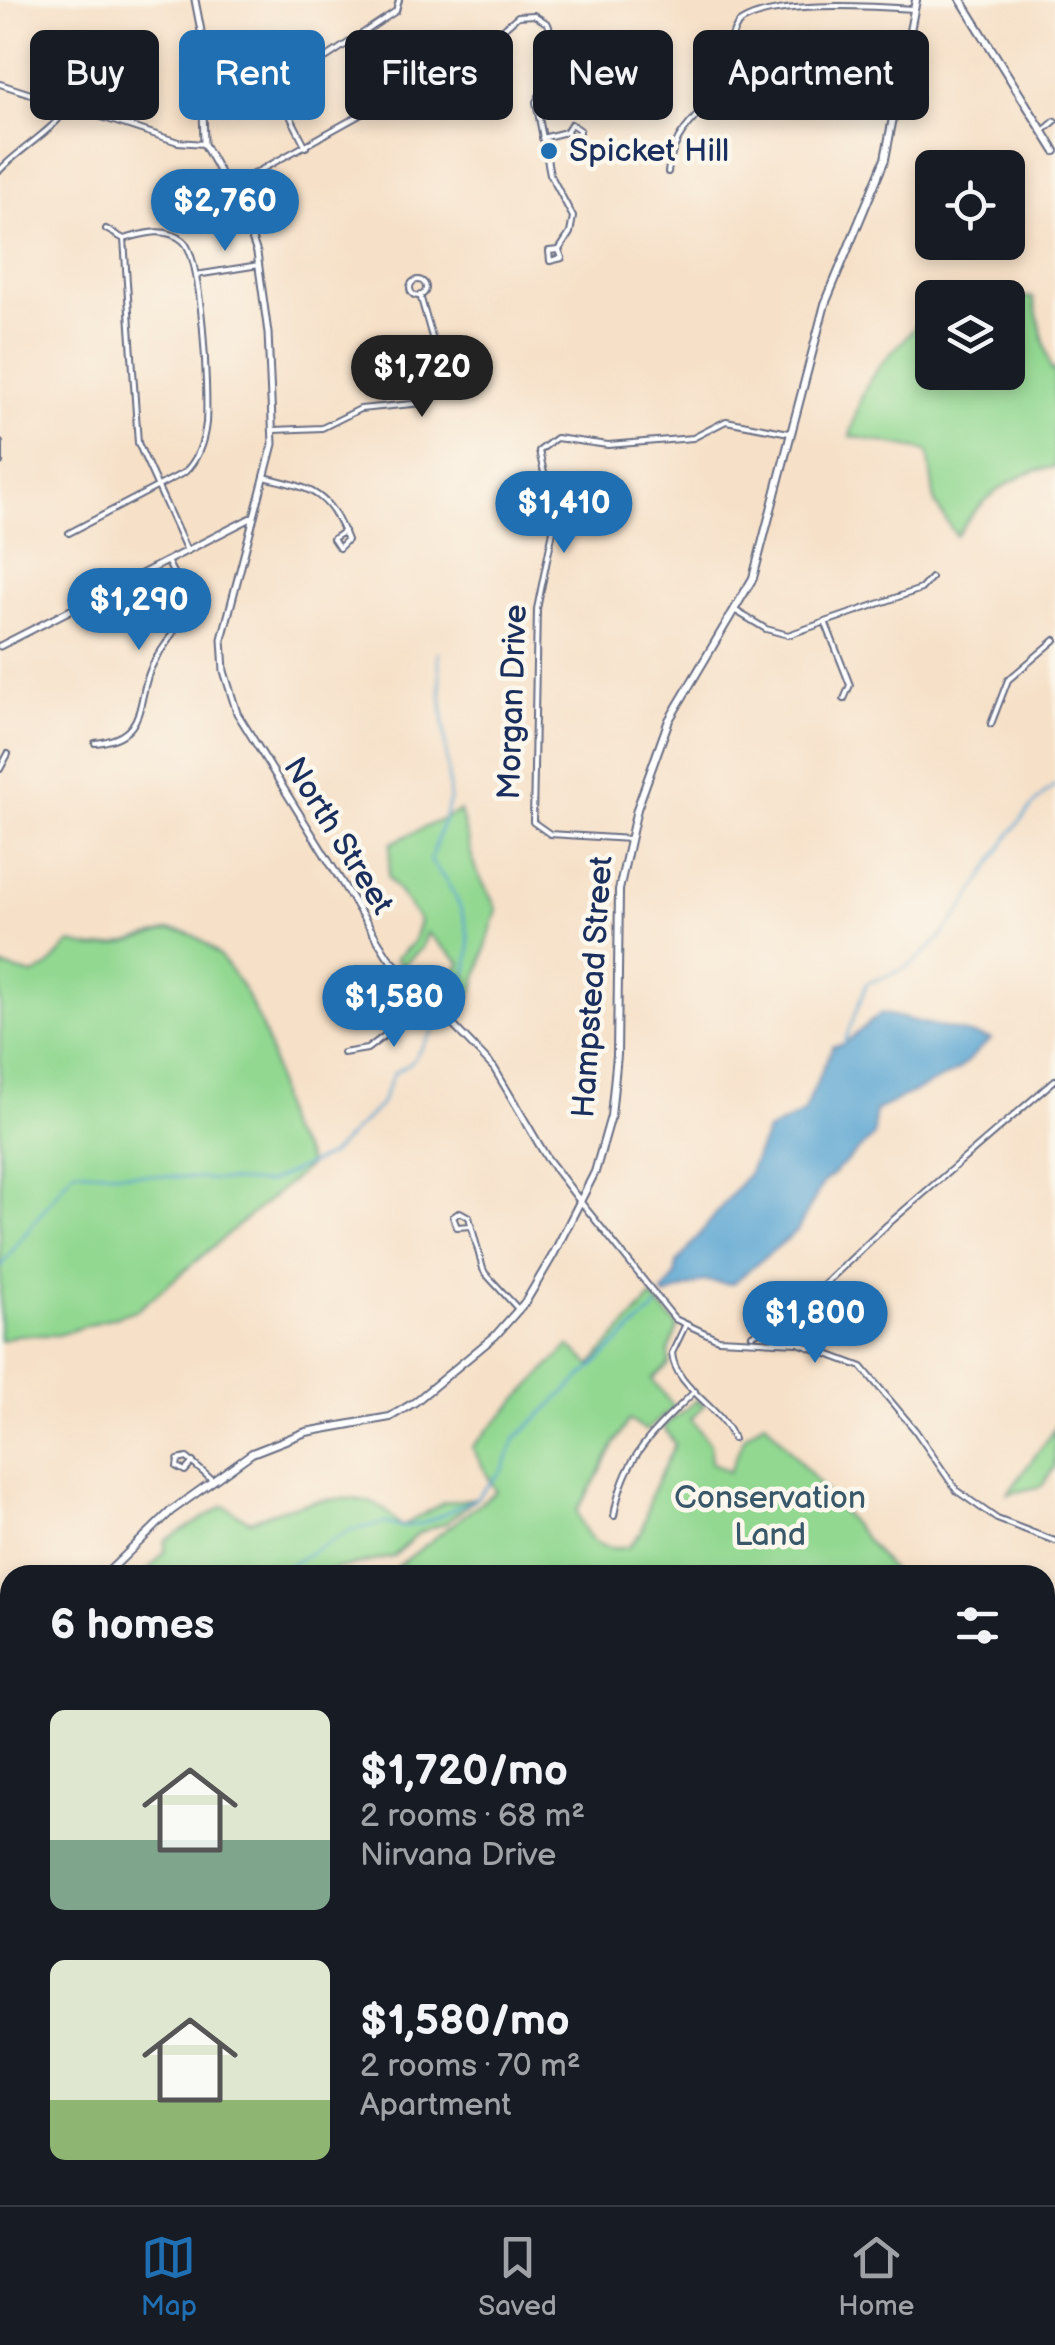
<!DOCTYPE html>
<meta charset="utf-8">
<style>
body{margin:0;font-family:"Balsamiq Sans",sans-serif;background:#242831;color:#f1f3f6;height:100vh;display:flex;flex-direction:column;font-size:38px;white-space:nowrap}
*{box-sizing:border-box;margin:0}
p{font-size:32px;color:#9ea1a6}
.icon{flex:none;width:55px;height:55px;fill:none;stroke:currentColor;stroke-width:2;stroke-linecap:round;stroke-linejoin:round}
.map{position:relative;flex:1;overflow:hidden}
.drawer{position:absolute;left:0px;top:1565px;width:1055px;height:640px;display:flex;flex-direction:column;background:#171b24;border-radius:30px 30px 0 0;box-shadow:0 5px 15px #0003}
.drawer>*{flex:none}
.banner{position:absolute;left:30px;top:30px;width:995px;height:90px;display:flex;gap:20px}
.tools{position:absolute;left:915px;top:150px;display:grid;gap:20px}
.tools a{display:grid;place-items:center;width:110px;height:110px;border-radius:15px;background:#171b24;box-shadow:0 5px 15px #0003;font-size:50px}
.price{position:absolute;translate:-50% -85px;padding:0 22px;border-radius:35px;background:#1f6fb2;color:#fff;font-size:32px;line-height:65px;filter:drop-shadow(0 2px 5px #0008)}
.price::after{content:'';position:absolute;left:50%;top:60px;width:30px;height:22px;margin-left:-15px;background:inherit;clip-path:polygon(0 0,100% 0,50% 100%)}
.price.active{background:#222;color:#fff}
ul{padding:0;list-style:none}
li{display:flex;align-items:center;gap:30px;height:250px;padding:0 50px}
li span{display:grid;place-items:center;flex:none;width:280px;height:200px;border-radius:15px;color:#555}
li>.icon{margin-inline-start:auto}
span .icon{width:120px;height:120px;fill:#fffc;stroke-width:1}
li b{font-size:42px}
h2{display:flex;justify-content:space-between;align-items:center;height:120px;padding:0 50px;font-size:42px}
.tag{padding:0 35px;border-radius:15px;background:#171b24;box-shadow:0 5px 15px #0003;font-size:35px;line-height:90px}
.tag.active{background:#1f6fb2;color:#fff}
.dock{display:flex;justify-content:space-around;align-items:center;height:140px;border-top:2px solid #363941;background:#171b24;font-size:28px;color:#9ea1a6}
.dock a{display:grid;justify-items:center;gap:5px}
.dock .active{color:#1f6fb2}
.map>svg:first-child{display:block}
.green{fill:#92d891;stroke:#568478;stroke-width:2.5;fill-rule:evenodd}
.water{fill:#59a4d1;stroke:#3a6a98;stroke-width:2.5}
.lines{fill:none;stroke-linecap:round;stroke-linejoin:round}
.stream{stroke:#59a4d1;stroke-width:2.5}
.minor-casing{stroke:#686d83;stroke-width:8}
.tertiary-casing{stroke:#686d83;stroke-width:9}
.secondary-casing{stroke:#686d83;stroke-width:10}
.minor{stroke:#fff;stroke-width:4}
.tertiary{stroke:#fff;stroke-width:5}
.secondary{stroke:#fff;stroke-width:6}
.poi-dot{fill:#1f6fb2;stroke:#fbf7ec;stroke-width:4}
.labels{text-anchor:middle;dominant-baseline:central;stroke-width:9;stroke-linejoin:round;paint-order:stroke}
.poi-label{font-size:32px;fill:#1b2f5e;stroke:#fbf7ec;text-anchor:start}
.street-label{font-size:32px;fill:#1b2f5e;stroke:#fbf7ec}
.park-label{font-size:32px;fill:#39596b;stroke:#fbf7ec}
</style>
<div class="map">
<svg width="1055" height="2205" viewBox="0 0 1055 2205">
<rect width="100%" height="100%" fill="#fbf7ec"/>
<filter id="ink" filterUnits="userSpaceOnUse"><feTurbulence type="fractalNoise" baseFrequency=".01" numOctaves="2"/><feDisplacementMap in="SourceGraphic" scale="20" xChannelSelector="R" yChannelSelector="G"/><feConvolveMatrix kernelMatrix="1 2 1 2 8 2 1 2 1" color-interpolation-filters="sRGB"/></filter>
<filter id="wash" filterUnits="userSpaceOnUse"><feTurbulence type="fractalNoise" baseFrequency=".0048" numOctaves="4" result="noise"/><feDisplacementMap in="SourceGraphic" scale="40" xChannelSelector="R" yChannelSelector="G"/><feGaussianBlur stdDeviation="2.25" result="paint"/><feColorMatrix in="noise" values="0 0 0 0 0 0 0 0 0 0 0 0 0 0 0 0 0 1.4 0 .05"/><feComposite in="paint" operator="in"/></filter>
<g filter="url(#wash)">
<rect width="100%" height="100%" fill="#f6e0c7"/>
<g class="green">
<path d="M932 290 1033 298 1051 370H1055V467C1012 472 979 501 956 536L935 503 928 451 850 436C856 415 860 394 873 375 896 341 922 334 932 290ZM932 298H1008V372H932Z"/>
<polygon points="460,811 475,868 497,909 474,989 456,1016 432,994 461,963 427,933 422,948 402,966 396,958 413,943 420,921 388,877 391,843"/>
<path d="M170 930C217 929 254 1003 267 1042 276 1069 278 1099 286 1126 291 1141 307 1151 309 1166L139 1309 58 1335H17L0 1341V966L33 975 47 968 70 943 95 948 117 945Z"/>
<path d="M652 1297 678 1327 669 1351V1365L652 1379 674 1407 646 1431 629 1420C610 1449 597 1481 577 1510 585 1538 598 1553 628 1547L642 1531 651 1494 675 1444 663 1427 697 1400 704 1405 691 1419 710 1444 711 1462 729 1472 745 1436 765 1421 896 1575H411L397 1567 496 1491 472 1447 569 1346 591 1365Z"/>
<polygon points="1055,1428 1055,1466 1042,1486 1008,1494"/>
<path d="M476 1498 446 1523 418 1533 393 1557 305 1575H144L165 1551V1541L224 1506 250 1521C282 1507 343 1489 378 1505 386 1509 394 1520 401 1527L443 1503Z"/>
</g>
<polygon class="water" points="881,1013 991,1039 957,1071 875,1111 874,1136 823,1183 797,1231 732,1284 704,1281 665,1296 663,1293 675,1276 677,1263 749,1172 767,1131 803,1113 833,1046 844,1044"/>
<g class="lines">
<g class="stream">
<path d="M438 652 450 800 430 861C470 906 485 960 448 1011"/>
<path d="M844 1043 867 983C881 978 898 973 910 965 974 920 994 833 1055 785"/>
<polyline points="0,1267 74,1170 266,1183 330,1155 380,1105 394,1073 410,1064 442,1019"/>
<polyline points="272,1575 351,1530 385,1523 401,1527 422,1524 476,1498 503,1469 516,1438 657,1307"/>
<polyline points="0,1697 10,1692"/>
<polyline points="489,2195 493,2205"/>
</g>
</g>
</g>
<g filter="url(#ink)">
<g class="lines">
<g class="minor-casing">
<g id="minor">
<polyline points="0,84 178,142 204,144"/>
<polyline points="1043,131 1055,121"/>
<polyline points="542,138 566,132 571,124 580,130 575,138 566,132"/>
<polyline points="306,147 283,102 282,87 396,11 399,0"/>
<path d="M0 170C19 149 59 127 67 106"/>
<path d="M668 172C675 126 696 124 717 89 729 69 725 44 738 24 767 0 868 6 914 9"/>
<polyline points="228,188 481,48 518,16 534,15 548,24 556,48 554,66 536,102 550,174 573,217 570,233 559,250 562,258 550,261 549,251 559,250"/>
<polyline points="124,239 138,443 187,551"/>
<polyline points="196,275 259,265"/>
<circle cx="418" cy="288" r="8"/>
<polyline points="274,430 322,428 360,409 423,403 436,395 443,376 420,295"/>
<polyline points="0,443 0,462"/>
<path d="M264 477C313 489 328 491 347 540L339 548 333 539 344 531"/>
<path d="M69 533 185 472C198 459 204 441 206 423 208 393 203 258 183 241 165 226 143 234 124 239L106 229"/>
<polyline points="736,611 766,629 788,635 921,589 931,578"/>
<polyline points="826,624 850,685 844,699"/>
<polyline points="991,724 1008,680 1055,640"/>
<path d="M95 743C152 737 134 697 154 662 164 644 181 628 183 606 184 590 174 575 167 561"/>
<polyline points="0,769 8,754"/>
<polyline points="630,839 550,834 533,822 537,609 555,521 539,451 556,438 608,445 693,438 726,421 789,433"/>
<polyline points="343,1053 367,1049 430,1001"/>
<polyline points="580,1201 675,1319 718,1339 798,1343 862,1367 915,1430 957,1491 997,1519 1055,1541"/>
<polyline points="471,1226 457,1227 453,1217 460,1212 469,1217 483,1269 485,1273 519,1310"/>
<path d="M685 1326 672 1353C675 1389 721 1405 733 1439"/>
<polyline points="752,1335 807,1301 887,1225 1055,1080"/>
<polyline points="193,1462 185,1471 177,1467 178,1460 187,1458 212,1480"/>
<path d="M614 1516C624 1454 655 1431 695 1391"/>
<polyline points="1049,1953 1048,1985 1055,1974"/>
<polyline points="1045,1994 1048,1985 1055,1987"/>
<polyline points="0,2033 10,1984"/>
<polyline points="0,2073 10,2065"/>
<polyline points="62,2195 62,2205"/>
<polyline points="442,2195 444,2205"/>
<polyline points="621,2195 623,2205"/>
<polyline points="210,2205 210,2195"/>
<polyline points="353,2205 353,2195"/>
<polyline points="885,2205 886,2195"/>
<polyline points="946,2205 947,2195"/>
<polyline points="1052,2205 1055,2195"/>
</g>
</g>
<g class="tertiary-casing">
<g id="tertiary">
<polyline points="195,0 201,31 204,144 245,218 257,253 268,333 273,444 222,639 224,671 237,713 388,957 494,1068 547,1158 580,1201"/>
<polyline points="0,646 253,517"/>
<polyline points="0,1732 10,1734"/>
<polyline points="1045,1953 1055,1952"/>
<polyline points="0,2183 10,2184"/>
<polyline points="216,2195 360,2200 413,2195"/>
</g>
</g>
<g class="secondary-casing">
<g id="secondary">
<polyline points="961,0 1055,151"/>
<polyline points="105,1575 171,1511 252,1453 306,1432 390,1417 415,1402 495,1336 526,1301 553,1255 595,1172 611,1116 617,1055 619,890 637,809 669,720 753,578 825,304 885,159 916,0"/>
<polyline points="0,1674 10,1663"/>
</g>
</g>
<use href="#minor" class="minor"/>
<use href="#tertiary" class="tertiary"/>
<use href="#secondary" class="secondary"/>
</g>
</g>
<circle class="poi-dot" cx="549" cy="151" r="10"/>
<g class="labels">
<g class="poi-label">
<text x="569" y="151">Spicket Hill</text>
</g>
<g class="street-label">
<text transform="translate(513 702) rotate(-88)">Morgan Drive</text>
<text transform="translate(338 836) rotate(58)">North Street</text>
<text transform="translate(593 987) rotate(-86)">Hampstead Street</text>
</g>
<g class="park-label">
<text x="770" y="1498">Conservation<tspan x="770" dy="37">Land</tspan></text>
</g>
</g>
</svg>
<div class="tools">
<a><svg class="icon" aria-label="locate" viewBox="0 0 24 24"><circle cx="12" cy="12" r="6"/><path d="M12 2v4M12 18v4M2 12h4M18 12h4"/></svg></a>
<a><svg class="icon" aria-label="layers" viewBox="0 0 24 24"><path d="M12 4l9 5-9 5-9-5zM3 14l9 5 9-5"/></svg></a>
</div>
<b class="price" style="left:225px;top:254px">$2,760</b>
<b class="price active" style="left:422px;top:420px">$1,720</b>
<b class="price" style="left:564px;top:556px">$1,410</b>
<b class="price" style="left:139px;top:653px">$1,290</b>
<b class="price" style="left:394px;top:1050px">$1,580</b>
<b class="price" style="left:815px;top:1366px">$1,800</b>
<div class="banner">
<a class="tag">Buy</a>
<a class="tag active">Rent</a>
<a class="tag">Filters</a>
<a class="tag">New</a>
<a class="tag">Apartment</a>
</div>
<section class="drawer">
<h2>6 homes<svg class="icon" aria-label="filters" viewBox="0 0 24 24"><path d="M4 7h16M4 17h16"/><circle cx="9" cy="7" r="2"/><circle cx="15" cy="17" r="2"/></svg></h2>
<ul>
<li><span style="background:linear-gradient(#dfe7d0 65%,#7fa58c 0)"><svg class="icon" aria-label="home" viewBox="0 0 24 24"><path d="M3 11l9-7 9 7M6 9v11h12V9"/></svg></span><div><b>$1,720/mo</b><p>2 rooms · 68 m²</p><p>Nirvana Drive</p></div></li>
<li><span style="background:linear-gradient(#dfe7d0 70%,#8fb573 0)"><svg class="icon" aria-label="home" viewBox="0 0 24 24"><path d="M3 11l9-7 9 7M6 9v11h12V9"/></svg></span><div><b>$1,580/mo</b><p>2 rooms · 70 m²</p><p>Apartment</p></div></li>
</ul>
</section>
</div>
<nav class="dock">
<a class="active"><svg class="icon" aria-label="map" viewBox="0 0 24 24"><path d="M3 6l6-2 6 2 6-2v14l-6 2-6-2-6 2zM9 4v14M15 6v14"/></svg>Map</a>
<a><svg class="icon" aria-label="saved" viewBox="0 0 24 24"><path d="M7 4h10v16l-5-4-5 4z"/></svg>Saved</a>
<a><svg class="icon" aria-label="home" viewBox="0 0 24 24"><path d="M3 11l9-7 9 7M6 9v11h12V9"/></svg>Home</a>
</nav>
